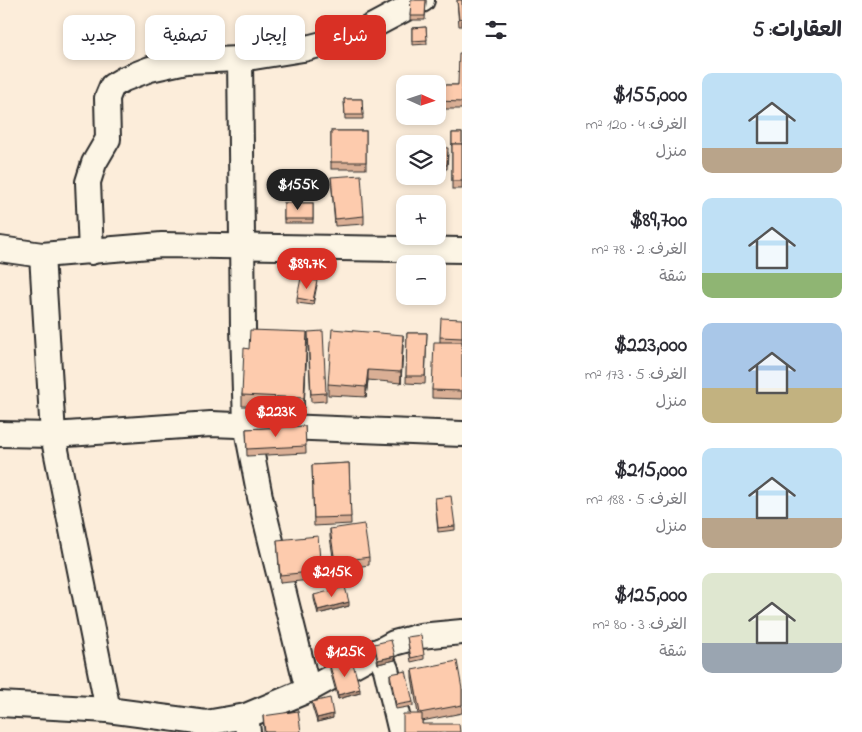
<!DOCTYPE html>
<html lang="ar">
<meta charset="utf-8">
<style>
body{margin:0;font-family:"Indie Flower","Playpen Sans Arabic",sans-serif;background:#f7f7f7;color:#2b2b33;direction:rtl;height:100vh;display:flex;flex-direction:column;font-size:19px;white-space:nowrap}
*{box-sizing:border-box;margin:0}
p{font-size:16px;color:#7c7c81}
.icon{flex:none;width:28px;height:28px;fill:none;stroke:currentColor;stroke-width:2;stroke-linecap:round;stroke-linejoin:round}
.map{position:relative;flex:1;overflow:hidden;direction:ltr}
.side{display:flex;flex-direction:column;background:#fff;width:400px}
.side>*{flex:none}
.guide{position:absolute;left:15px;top:15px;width:371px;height:45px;direction:rtl;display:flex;gap:10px}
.needle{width:32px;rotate:93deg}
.fabs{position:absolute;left:396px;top:75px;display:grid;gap:10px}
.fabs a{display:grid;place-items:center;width:50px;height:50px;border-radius:10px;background:#fff;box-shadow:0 2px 8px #0003;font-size:25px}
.price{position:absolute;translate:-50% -42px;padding:0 11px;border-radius:18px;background:#d93025;color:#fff;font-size:16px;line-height:32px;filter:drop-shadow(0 1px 2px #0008)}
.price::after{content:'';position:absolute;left:50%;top:30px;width:15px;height:11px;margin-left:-8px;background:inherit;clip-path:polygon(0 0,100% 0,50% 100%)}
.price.selected{background:#222;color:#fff}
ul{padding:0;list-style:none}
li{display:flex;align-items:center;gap:15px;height:125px;padding:0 20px}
li span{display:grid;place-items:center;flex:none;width:140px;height:100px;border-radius:10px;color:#555}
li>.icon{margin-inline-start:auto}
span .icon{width:60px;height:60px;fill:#fffc;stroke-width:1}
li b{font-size:21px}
h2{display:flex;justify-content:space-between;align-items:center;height:60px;padding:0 20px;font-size:21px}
.pill{padding:0 18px;border-radius:10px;background:#fff;box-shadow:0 2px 8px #0003;font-size:18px;line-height:45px}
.pill.selected{background:#d93025;color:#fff}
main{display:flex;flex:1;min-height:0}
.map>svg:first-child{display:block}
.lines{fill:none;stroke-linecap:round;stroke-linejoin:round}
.street-casing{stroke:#2b2b2b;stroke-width:28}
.street{stroke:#fcf5e5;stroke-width:24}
.wall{fill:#daaf95;stroke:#2b2b2b}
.shaded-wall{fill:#b18e79;stroke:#2b2b2b}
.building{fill:#fdcbad;stroke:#2b2b2b}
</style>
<main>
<section class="side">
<h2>العقارات: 5<svg class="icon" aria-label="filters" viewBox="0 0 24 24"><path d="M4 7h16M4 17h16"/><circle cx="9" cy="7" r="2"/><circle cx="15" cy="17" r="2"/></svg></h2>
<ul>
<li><span style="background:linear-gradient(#bfe0f5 75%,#b9a48a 0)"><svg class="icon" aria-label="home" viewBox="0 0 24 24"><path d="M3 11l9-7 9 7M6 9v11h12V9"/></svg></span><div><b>$155,000</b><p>الغرف: 4 · 120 m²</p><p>منزل</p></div></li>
<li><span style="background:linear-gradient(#bfe0f5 75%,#8fb573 0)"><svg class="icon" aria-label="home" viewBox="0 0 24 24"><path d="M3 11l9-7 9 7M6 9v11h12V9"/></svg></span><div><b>$89,700</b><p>الغرف: 2 · 78 m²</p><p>شقة</p></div></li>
<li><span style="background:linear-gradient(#a9c7e8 65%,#c2b280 0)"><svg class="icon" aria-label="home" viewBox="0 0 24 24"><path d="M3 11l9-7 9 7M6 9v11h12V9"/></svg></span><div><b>$223,000</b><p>الغرف: 5 · 173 m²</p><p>منزل</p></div></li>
<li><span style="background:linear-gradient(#bfe0f5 70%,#b9a48a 0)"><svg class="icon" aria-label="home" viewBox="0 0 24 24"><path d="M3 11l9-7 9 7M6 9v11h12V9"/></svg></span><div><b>$215,000</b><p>الغرف: 5 · 188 m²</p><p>منزل</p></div></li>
<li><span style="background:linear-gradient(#dfe7d0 70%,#9aa5b1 0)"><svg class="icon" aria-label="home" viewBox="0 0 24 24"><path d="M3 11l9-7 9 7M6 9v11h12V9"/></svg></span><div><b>$125,000</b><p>الغرف: 3 · 80 m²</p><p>شقة</p></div></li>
</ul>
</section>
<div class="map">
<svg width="462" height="732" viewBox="0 0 462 732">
<rect width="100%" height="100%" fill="#fcedda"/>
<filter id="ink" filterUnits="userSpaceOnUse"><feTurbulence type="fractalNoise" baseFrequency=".02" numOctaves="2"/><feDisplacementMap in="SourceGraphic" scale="10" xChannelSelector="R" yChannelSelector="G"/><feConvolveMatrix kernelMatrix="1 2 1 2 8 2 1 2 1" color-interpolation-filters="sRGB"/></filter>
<g filter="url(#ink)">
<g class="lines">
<g class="street-casing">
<g id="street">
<polyline points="240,59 243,328 246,424 260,497 308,690"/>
<polyline points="0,249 42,255 162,245 462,250"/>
<polyline points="91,252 88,182 94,163 108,139 107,98 112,86 124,79 150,69 186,61 240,59 303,49 354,36 422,0"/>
<polyline points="42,255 53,435 108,710"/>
<polyline points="0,434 53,435 211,424 462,434"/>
<polyline points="378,651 386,669 401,732"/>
<polyline points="0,704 108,710 206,723 246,716 248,732"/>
<polyline points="246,716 308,690 394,643 420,636 462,632"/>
</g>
</g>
<use href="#street" class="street"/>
</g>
<g class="wall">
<polygon points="411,0 426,0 425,20 410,20"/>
<polygon points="457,0 462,0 462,26 459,26"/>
<polygon points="426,27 427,44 412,45 412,28"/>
<polygon points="462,53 462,109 438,109 438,85 458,85"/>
<polygon points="344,99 362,99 363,119 345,119"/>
<rect x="331" y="131" width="35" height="38"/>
<rect x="452" y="133" width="10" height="56"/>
<polygon points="438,147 448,152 447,169 438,169"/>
<polygon points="331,177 364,216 364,224 335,226"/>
<rect x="284" y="203" width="29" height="20"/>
<polygon points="317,285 313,305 297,303 297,298"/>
<polygon points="462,319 462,399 432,398 432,390 440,342 440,337"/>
<polygon points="407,333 427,333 425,384 406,383"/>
<polygon points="308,340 326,393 326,401 311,402"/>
<polygon points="307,343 304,408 242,406 242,395 249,349"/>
<polygon points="403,345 401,383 368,380 366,397 328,395 328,384"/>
<polygon points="305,426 306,453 247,456 246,429"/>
<polygon points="349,463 351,524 314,526 312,465"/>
<polygon points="435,498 455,526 455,530 438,532"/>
<polygon points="330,529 369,557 369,565 335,570 330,537"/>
<polygon points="277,540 321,571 321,579 280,583"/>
<polygon points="314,595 349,606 318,614 314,599"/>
<polygon points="407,637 424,655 424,659 411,662"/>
<polygon points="374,644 395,660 378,664 374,648"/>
<polygon points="330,666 360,693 338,699 330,670"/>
<polygon points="412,670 462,689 462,713 422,721 422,724 403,732 418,714 412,677"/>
<polygon points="390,674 413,702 413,706 396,709 390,679"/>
<polygon points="312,702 333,718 317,722 312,706"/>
<polygon points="263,716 301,732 264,732"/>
</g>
<g class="shaded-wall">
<polygon points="307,332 307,343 304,408 304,398"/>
<polygon points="403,335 403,345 401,383 401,372"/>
<polygon points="368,370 368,380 366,397 366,387"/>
<polygon points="349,602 349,606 318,614 318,610"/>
<polygon points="395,656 395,660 378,664 378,660"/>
<polygon points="360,689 360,693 338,699 338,695"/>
<polygon points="333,714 333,718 317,722 317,718"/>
</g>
<g class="building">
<polygon points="411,0 426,0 425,16 410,16"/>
<polygon points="457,0 462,0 462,18 459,19"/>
<polygon points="426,27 427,40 412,41 412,28"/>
<polygon points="459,53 462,53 462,102 438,101 438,85 458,85"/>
<polygon points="412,77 436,78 436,84 411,84"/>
<polygon points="344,99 362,99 363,115 345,115"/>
<rect x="331" y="131" width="35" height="31"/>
<polygon points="452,133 462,133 462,144 452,144 452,146"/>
<rect x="452" y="144" width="10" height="37"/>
<polygon points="438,147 448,148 447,165 438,165"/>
<polygon points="361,175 364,216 335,219 331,177"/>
<rect x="284" y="203" width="29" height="16"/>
<polygon points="301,278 317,281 313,301 297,298"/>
<polygon points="441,318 462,319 462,338 440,337"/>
<polygon points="332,329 403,335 401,372 368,370 366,387 328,384"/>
<polygon points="250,330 307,332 304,398 242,395 244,348 249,349"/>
<polygon points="323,331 326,393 311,394 308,332"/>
<polygon points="407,333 427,333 425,376 406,376"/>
<polygon points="434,342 462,342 462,391 432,390"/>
<polygon points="305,426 306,446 247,449 246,429"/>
<polygon points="349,463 351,517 314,518 312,465"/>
<polygon points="451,496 455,526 438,528 435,498"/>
<polygon points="364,524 369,557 335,562 330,529"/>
<polygon points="318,536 321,571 280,575 277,540"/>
<polygon points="345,587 349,602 318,610 314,595"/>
<polygon points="421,635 424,655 411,658 407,637"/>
<polygon points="391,640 395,656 378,660 374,644"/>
<polygon points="352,660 360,689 338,695 330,666"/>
<polygon points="457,661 462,689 462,705 420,713 412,670"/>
<polygon points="406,671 413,702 396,705 390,674"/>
<polygon points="330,698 333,714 317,718 312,702"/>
<polygon points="298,711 301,732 265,732 263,716"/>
<polygon points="403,714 422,714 422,724 459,724 460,732 403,732"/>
</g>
</g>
</svg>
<div class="fabs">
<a><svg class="needle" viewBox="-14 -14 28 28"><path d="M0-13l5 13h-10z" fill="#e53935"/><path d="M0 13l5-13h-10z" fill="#7c7c81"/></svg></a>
<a><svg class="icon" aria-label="layers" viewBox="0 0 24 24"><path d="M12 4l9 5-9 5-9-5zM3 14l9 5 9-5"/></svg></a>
<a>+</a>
<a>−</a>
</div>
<b class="price selected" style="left:298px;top:211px">$155K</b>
<b class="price" style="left:307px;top:290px">$89.7K</b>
<b class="price" style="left:276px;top:438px">$223K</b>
<b class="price" style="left:332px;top:598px">$215K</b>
<b class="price" style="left:345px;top:678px">$125K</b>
<div class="guide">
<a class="pill selected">شراء</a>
<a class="pill">إيجار</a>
<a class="pill">تصفية</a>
<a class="pill">جديد</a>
</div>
</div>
</main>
